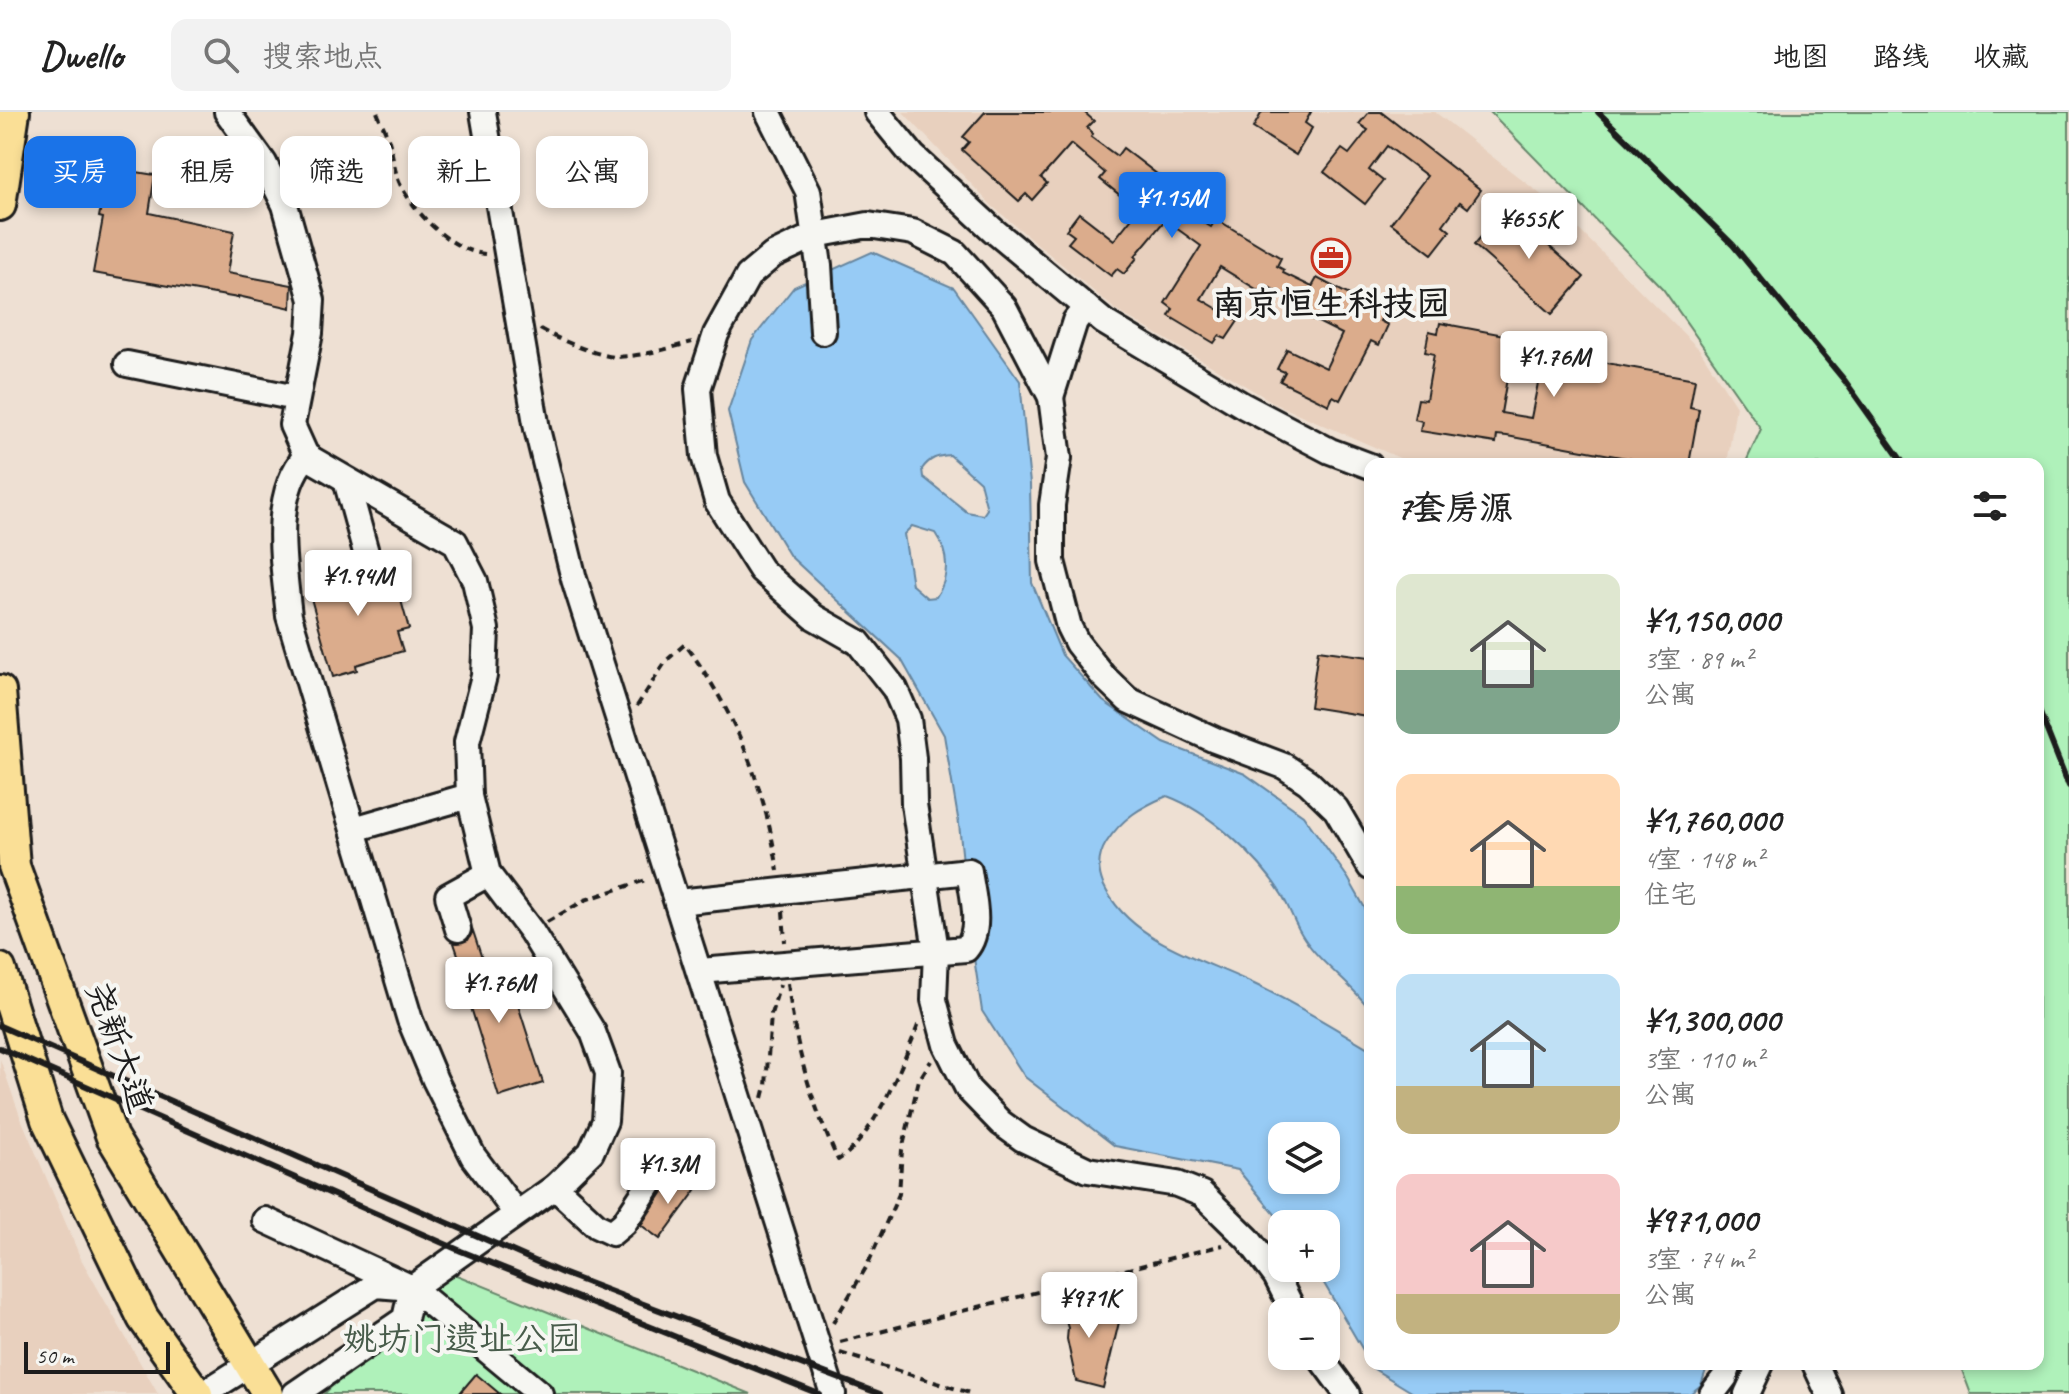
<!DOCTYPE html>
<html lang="zh">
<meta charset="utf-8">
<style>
body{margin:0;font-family:Caveat,"LXGW WenKai TC",sans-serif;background:#f2f2f2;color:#222;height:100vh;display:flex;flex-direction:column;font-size:30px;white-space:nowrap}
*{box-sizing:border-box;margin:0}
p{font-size:26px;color:#767676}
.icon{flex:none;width:44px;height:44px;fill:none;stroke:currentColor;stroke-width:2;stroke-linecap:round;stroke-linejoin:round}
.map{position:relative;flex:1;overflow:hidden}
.side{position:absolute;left:1364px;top:346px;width:680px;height:912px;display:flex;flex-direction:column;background:#fff;border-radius:16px;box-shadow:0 4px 12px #0003}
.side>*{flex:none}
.guide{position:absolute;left:24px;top:24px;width:760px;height:72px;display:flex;gap:16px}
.controls{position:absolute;left:1268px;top:1010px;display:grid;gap:16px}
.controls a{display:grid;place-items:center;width:72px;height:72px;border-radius:16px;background:#fff;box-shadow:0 4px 12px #0003;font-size:40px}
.scale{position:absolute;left:24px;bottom:20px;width:146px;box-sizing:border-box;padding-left:8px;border:4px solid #1c1c1c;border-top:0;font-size:22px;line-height:28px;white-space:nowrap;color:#1c1c1c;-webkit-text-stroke:6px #f6f6f2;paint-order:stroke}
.price{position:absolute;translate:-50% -68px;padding:0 18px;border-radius:8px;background:#fff;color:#222;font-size:26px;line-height:52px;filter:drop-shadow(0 2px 4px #0008)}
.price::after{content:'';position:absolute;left:50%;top:48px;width:24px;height:18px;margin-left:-12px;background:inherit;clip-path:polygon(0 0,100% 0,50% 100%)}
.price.active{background:#1a73e8;color:#fff}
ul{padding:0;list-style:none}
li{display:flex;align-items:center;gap:24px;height:200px;padding:0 32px}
li span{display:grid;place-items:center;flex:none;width:224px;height:160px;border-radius:16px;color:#555}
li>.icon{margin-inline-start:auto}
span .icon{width:96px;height:96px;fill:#fffc;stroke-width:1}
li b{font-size:34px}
h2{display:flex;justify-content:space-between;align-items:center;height:96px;padding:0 32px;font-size:34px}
.chip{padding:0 28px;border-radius:16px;background:#fff;box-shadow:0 4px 12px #0003;font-size:28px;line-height:72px}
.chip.active{background:#1a73e8;color:#fff}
header{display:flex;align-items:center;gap:48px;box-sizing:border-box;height:112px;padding:0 40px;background:#fff;border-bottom:2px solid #e0e0e0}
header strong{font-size:38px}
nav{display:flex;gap:44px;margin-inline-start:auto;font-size:28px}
.search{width:560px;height:72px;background:#f2f2f2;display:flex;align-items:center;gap:20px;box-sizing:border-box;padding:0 28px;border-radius:16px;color:#767676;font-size:30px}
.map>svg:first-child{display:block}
.built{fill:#e8d0be}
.green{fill:#aff1ba;stroke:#66866b;stroke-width:2}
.water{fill:#97cbf5;stroke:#66859e;stroke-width:2;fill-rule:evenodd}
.building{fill:#dbac8c;stroke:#1c1c1c;stroke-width:2;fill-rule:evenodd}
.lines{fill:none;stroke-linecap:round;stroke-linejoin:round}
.minor-casing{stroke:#1c1c1c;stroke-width:30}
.major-casing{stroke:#1c1c1c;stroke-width:36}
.path{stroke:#1c1c1c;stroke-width:4;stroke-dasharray:8 6;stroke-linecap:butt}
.minor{stroke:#f6f6f2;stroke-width:24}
.major{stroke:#fadf96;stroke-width:30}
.rail{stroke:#1c1c1c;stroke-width:6}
.labels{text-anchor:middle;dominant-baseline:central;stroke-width:8;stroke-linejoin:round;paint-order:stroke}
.poi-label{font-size:34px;font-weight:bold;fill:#1c1c1c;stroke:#f6f6f2}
.street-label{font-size:34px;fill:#1c1c1c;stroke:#f6f6f2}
.park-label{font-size:34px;fill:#485c4b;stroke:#f6f6f2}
</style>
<header>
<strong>Dwello</strong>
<div class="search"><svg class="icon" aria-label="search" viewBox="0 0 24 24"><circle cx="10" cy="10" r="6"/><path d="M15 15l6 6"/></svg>搜索地点</div>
<nav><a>地图</a><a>路线</a><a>收藏</a></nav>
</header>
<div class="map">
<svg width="2069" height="1282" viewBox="0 0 2069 1282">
<rect width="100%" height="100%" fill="#eee0d3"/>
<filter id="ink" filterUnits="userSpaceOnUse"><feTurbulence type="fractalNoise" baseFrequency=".0125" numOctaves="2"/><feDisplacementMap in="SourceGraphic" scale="16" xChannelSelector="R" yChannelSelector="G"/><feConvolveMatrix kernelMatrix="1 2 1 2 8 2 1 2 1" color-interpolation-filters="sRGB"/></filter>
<g filter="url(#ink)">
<g class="built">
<polygon points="903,0 1435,0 1553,92 1700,238 1736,294 1727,352 1411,351 1278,293 1116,198 992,94"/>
<polygon points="0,947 20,1004 81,1147 158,1282 0,1282"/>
</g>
<g class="green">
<polygon points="1490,0 2069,0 2069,1282 1971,1282 1962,1258 1979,1252 2038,1252 2038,352 1745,352 1761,317 1663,177"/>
<polygon points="449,1160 751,1282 324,1282"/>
</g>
<g class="water">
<path d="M872 140 954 176 1020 269 1030 372 1032 471 1062 543 1103 589 1164 631 1245 662 1303 703 1348 766 1370 805V898C1352 871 1322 854 1304 826 1295 813 1290 797 1282 783 1259 745 1208 699 1167 684 1141 695 1122 706 1106 731 1098 744 1097 757 1103 772 1129 829 1200 846 1252 871 1293 890 1331 914 1370 937V1250L1315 1156H1326V1112H1283L1238 1058 1115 1034 1025 965 982 899 971 826 959 712 944 623 901 547 790 444 745 370 728 299 752 228 794 175ZM950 343 980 370 987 397 983 403 967 400 923 365 922 357C930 346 937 344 950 343ZM912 414 935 421C949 441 950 465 936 485L927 486 912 473 904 422ZM1282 1024H1326V1068H1282Z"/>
<polygon points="1371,1252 1708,1252 1701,1273 1690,1282 1415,1282 1374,1257"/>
</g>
<g class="building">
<polygon points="985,0 1084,0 1094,9 1087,16 1093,22 1091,25 1117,44 1123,36 1184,83 1178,91 1184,96 1183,98 1211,115 1216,107 1281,146 1277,154 1284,158 1283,161 1312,175 1317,166 1384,201 1380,209 1388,213 1379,233 1371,229 1340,288 1333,284 1329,293 1280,269 1285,260 1277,257 1287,237 1326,256 1342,222 1300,201 1303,194 1265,173 1261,180 1220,155 1201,187 1238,209 1226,227 1219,224 1214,231 1169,204 1173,197 1165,191 1201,134 1165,108 1135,144 1137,146 1124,162 1117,157 1111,164 1068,131 1074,124 1066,118 1079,101 1114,128 1138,98 1100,67 1105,61 1071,32 1041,66 1047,71 1032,88 1026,82 1019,89 962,38 969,30 963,25"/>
<polygon points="1262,0 1311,0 1305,11 1312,16 1296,43 1253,16"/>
<polygon points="1369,0 1381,0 1481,78 1468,96 1460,90 1443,113 1450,119 1432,142 1391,111 1427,64 1387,34 1369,58 1383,69 1365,92 1324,60 1342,37 1349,42 1368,18 1359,12"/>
<polygon points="112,56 155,63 149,101 234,119 227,161 292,173 291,196 238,184 238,186 93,161 103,106 99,105 106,69 110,70"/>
<polygon points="1506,96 1584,165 1552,202 1474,133"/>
<path d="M1440 211 1515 225 1514 234 1695 267 1690 295 1699 297 1689 352H1659L1507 324 1497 323 1496 331 1420 319 1422 309 1414 307 1418 287 1426 288 1434 242 1425 240 1429 219 1438 221ZM1509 255 1540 261 1531 306 1501 301Z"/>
<polygon points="378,454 382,471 395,467 409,517 397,520 403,539 356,553 357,558 333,565 307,472 357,455 370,459"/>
<polygon points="1318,538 1370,545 1367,604 1310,595"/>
<polygon points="473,819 491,874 510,868 543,971 499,985 468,886 471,881 454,831 468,828"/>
<polygon points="672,1061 696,1078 660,1127 641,1113 670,1069"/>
<polygon points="1058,1182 1120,1206 1103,1276 1076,1269 1067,1227 1068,1216"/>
<polygon points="476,1262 500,1282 459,1282"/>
</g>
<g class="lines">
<g class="minor-casing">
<g id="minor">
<path d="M227 0 264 51 285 93 312 188 310 221 292 313 306 344C270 384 284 454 289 504L410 908 435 968 473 1044 516 1101"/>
<polyline points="483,0 537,317 574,467 833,1282"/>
<polyline points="768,0 808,79 819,153 823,220"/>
<polyline points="877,0 913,44 993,118 1104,210 1244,294 1330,339 1370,354"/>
<polyline points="127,252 296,286"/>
<polyline points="1051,285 1075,209 1086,195"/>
<polyline points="346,368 367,444"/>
<polyline points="354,717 469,684"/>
<path d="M678 790 969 759C972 782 983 817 966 837L700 859"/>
<polyline points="458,817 448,784 488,762"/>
<polyline points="555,1075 597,1114 612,1121 624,1111 657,1061"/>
<polyline points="265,1108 412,1176 555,1075 591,1040 605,1009 608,961 593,920 531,819 488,762 469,684 467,630 484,564 486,517 475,469 455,430 306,344"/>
<polyline points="1294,1200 1276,1164 1248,1127 1202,1082 1177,1072 1088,1058 1023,1027 1001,1011 968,977 946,933 934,888 936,839 914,692 913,646 908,607 895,577 858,530 814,505 761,458 717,389 704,344 698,277 716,222 748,164 773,143 815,123 868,113 913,120 955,141 1004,195 1051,285 1059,346 1052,393 1052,449 1069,515 1077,531 1103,564 1128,588 1215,628 1284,654 1308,670 1336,697 1370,755"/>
<polyline points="1319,1244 1347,1282"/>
<polyline points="1815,1252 1829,1282"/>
<polyline points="203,1282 376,1173 412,1176 540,1282"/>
<polyline points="295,1282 405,1207 412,1176"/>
<polyline points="1712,1282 1725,1265 1729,1252"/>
<polyline points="1747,1282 1761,1252"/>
</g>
</g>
<g class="major-casing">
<g id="major">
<polyline points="0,93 14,0"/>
<polyline points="0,579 14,754 112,1025 268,1282"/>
<polyline points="0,857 47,1008 143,1206 197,1282"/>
</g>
</g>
<g class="path">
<path d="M377 0C381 10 386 19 389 29 393 43 394 59 400 72 415 101 451 139 485 142"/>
<path d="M540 217C555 226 600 245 617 245 643 244 667 237 692 230"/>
<path d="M637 594 666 549 685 532C737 603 764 672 778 759"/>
<polyline points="783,799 785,830"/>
<polyline points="547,810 585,788 649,767"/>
<path d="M788 871C795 935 811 990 838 1048 873 1028 904 949 919 911"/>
<polyline points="763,986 766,974 771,902 780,873"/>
<polyline points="833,1211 867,1154 899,1082 902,1038 919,968 931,949"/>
<polyline points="840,1230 1223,1133"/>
<polyline points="840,1241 973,1282"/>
</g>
<use href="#minor" class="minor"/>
<use href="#major" class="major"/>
<g class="rail">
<polyline points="1598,0 1733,133 1845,269 1904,352"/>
<polyline points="2038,596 2069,674"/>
<polyline points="0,914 562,1161 880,1282"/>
<polyline points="0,936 461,1139 819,1282"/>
</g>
</g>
</g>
<defs>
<g id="office-ring" transform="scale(2)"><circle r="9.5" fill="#f6f6f2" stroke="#c8321e" stroke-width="1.5"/><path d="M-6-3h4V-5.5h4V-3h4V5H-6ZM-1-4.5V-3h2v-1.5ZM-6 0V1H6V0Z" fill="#c8321e"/></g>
</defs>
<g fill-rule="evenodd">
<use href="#office-ring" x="1331" y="146"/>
</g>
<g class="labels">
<g class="poi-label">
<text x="1331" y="191">南京恒生科技园</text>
</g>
<g class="street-label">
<text transform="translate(120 935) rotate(70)">尧新大道</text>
</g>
<g class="park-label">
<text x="462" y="1226">姚坊门遗址公园</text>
</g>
</g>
</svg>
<div class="controls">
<a><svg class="icon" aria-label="layers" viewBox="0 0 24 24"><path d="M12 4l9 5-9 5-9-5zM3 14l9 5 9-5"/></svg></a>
<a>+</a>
<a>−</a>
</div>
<div class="scale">50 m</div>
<b class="price active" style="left:1172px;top:128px">¥1.15M</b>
<b class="price" style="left:1529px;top:149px">¥655K</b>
<b class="price" style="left:1554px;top:287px">¥1.76M</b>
<b class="price" style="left:358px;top:506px">¥1.94M</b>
<b class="price" style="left:499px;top:913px">¥1.76M</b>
<b class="price" style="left:668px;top:1094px">¥1.3M</b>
<b class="price" style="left:1089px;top:1228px">¥971K</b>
<div class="guide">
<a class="chip active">买房</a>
<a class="chip">租房</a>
<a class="chip">筛选</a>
<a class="chip">新上</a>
<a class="chip">公寓</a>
</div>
<section class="side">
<h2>7套房源<svg class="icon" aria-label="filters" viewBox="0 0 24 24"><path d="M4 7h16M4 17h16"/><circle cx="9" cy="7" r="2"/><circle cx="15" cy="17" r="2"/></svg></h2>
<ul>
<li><span style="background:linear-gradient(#dfe7d0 60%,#7fa58c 0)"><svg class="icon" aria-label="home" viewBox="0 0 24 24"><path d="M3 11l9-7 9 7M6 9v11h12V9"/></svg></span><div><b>¥1,150,000</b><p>3室 · 89 m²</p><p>公寓</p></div></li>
<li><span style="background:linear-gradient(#ffd9b3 70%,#8fb573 0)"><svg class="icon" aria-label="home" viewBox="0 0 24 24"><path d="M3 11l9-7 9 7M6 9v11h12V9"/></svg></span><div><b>¥1,760,000</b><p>4室 · 148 m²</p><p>住宅</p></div></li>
<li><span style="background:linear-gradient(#bfe0f5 70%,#c2b280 0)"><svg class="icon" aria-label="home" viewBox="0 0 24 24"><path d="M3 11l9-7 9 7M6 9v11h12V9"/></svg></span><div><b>¥1,300,000</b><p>3室 · 110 m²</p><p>公寓</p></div></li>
<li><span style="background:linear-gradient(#f6c9c9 75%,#c2b280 0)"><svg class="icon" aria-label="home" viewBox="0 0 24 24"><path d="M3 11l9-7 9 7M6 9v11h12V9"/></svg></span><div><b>¥971,000</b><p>3室 · 74 m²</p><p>公寓</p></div></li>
</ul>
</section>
</div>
